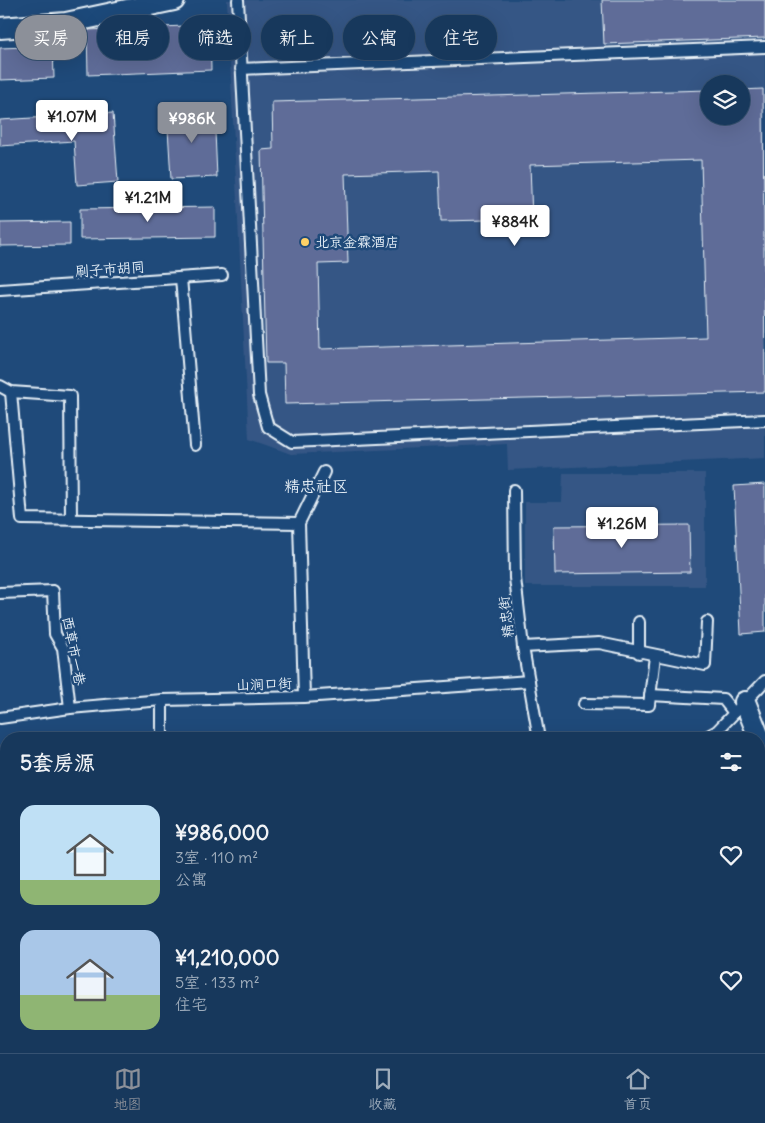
<!DOCTYPE html>
<html lang="zh">
<meta charset="utf-8">
<style>
body{margin:0;font-family:Delius,"LXGW WenKai TC",sans-serif;background:#203f62;color:#f1f3f6;height:100vh;display:flex;flex-direction:column;font-size:19px;white-space:nowrap}
*{box-sizing:border-box;margin:0}
p{font-size:16px;color:#9eacbb}
.icon{flex:none;width:28px;height:28px;fill:none;stroke:currentColor;stroke-width:2;stroke-linecap:round;stroke-linejoin:round}
.map{position:relative;flex:1;overflow:hidden}
.drawer{position:absolute;left:0px;top:732px;width:765px;height:321px;display:flex;flex-direction:column;background:#17385c;border-radius:20px 20px 0 0;box-shadow:0 5px 20px #0002,0 0 0 1px #365272}
.drawer>*{flex:none}
.banner{position:absolute;left:15px;top:15px;width:500px;height:45px;display:flex;gap:10px}
.fabs{position:absolute;left:700px;top:75px;display:grid;gap:10px}
.fabs a{display:grid;place-items:center;width:50px;height:50px;border-radius:50%;background:#17385c;box-shadow:0 5px 20px #0002,0 0 0 1px #365272;font-size:25px}
.price{position:absolute;translate:-50% -42px;padding:0 11px;border-radius:5px;background:#fff;color:#222;font-size:16px;line-height:32px;filter:drop-shadow(0 1px 2px #0008)}
.price::after{content:'';position:absolute;left:50%;top:30px;width:15px;height:11px;margin-left:-8px;background:inherit;clip-path:polygon(0 0,100% 0,50% 100%)}
.price.on{background:#8c9099;color:#fff}
ul{padding:0;list-style:none}
li{display:flex;align-items:center;gap:15px;height:125px;padding:0 20px}
li span{display:grid;place-items:center;flex:none;width:140px;height:100px;border-radius:15px;color:#555}
li>.icon{margin-inline-start:auto}
span .icon{width:60px;height:60px;fill:#fffc;stroke-width:1}
li b{font-size:21px}
h2{display:flex;justify-content:space-between;align-items:center;height:60px;padding:0 20px;font-size:21px}
.chip{padding:0 18px;border-radius:22px;background:#17385c;box-shadow:0 5px 20px #0002,0 0 0 1px #365272;font-size:18px;line-height:45px}
.chip.on{background:#8c9099;color:#fff}
.dock{display:flex;justify-content:space-around;align-items:center;height:70px;border-top:1px solid #365272;background:#17385c;font-size:14px;color:#9eacbb}
.dock a{display:grid;justify-items:center;gap:2px}
.dock .on{color:#8c9099}
.map>svg:first-child{display:block}
.built{fill:#365785;fill-rule:evenodd}
.green{fill:#567b80;stroke:#9fb6bc}
.building{fill:#5f6c98;stroke:#e8f1f8;fill-rule:evenodd}
.lines{fill:none;stroke-linecap:round;stroke-linejoin:round}
.lane-casing{stroke:#e8f1f8;stroke-width:14}
.street-casing{stroke:#e8f1f8;stroke-width:24}
.secondary-casing{stroke:#e8f1f8;stroke-width:31}
.lane{stroke:#1f4a7a;stroke-width:10}
.street{stroke:#1f4a7a;stroke-width:20}
.secondary{stroke:#1f4a7a;stroke-width:28}
.poi-dot{fill:#ffd166;stroke:#1f4a7a;stroke-width:2}
.labels{text-anchor:middle;dominant-baseline:central;stroke-width:5;stroke-linejoin:round;paint-order:stroke}
.poi-label{font-size:14px;fill:#e8f1f8;stroke:#1f4a7a;text-anchor:start}
.street-label{font-size:14px;fill:#e8f1f8;stroke:#1f4a7a}
.quarter-label{font-size:16px;fill:#e8f1f8;stroke:#1f4a7a}
</style>
<div class="map">
<svg width="765" height="1053" viewBox="0 0 765 1053">
<rect width="100%" height="100%" fill="#1f4a7a"/>
<filter id="ink" filterUnits="userSpaceOnUse"><feTurbulence type="fractalNoise" baseFrequency=".02" numOctaves="2"/><feDisplacementMap in="SourceGraphic" scale="10" xChannelSelector="R" yChannelSelector="G"/><feConvolveMatrix kernelMatrix="1 2 1 2 8 2 1 2 1" color-interpolation-filters="sRGB"/></filter>
<g filter="url(#ink)">
<g class="built">
<path d="M227 0H765V458L508 470 507 444 291 454 249 439ZM709 84H741V116H709Z"/>
<polygon points="563,473 705,473 705,586 525,586 525,502 562,502"/>
<polygon points="504,1048 722,1048 722,1053 498,1053"/>
</g>
<polygon class="green" points="765,954 765,1053 722,1053 722,1048 759,1048 759,957"/>
<g class="building">
<polygon points="602,0 765,0 765,38 604,44"/>
<polygon points="210,25 211,70 88,75 87,30"/>
<polygon points="53,46 54,78 0,80 0,48"/>
<path d="M763 89 765 392 285 404 284 363H266L261 150 273 149 272 102 709 90V116H741V90ZM701 160 706 337 320 349 318 264 348 263 345 174 439 171 441 221 532 219 530 165Z"/>
<polygon points="214,109 217,177 171,179 167,112"/>
<polygon points="113,113 118,182 77,185 74,141 0,146 0,120"/>
<polygon points="215,207 215,237 80,239 80,209"/>
<polygon points="70,222 70,245 0,246 0,223"/>
<polygon points="765,484 765,632 741,634 734,486"/>
<polygon points="689,525 690,572 555,574 554,526"/>
<polygon points="764,764 765,811 759,814 759,767"/>
<rect x="647" y="1048" width="69" height="5"/>
</g>
<g class="lines">
<g class="lane-casing">
<g id="lane">
<polyline points="238,0 259,395 268,427 292,442 765,420"/>
<polyline points="241,69 765,47"/>
<polyline points="181,278 195,445"/>
<polyline points="0,290 222,275"/>
<polyline points="0,386 11,392 70,396 71,518"/>
<polyline points="11,392 22,519 299,523"/>
<polyline points="514,490 515,578 523,647 539,739"/>
<polyline points="0,593 53,591 55,634 63,648 70,708"/>
<polyline points="639,622 639,653"/>
<polyline points="523,647 599,643 705,665 707,622"/>
<polyline points="650,695 723,699 734,713"/>
<polyline points="304,697 299,523 324,472"/>
<polyline points="162,700 162,739"/>
<polyline points="584,704 649,705 655,656"/>
<polyline points="0,718 70,708 162,700 304,697 529,681"/>
<polyline points="703,739 717,731 765,681"/>
<polyline points="0,934 6,934"/>
<polyline points="72,1048 72,1053"/>
</g>
</g>
<g class="street-casing">
<g id="street">
<polyline points="0,28 66,23 174,0"/>
<polyline points="745,702 765,752"/>
<polyline points="458,1053 463,1048"/>
</g>
</g>
<g class="secondary-casing">
<g id="secondary">
<polyline points="759,884 765,882"/>
<polyline points="759,911 765,909"/>
<polyline points="322,1053 337,1048"/>
<polyline points="373,1053 388,1048"/>
</g>
</g>
<use href="#lane" class="lane"/>
<use href="#street" class="street"/>
<use href="#secondary" class="secondary"/>
</g>
</g>
<circle class="poi-dot" cx="305" cy="242" r="5"/>
<g class="labels">
<g class="poi-label">
<text x="315" y="242">北京金霖酒店</text>
</g>
<g class="street-label">
<text transform="translate(110 269) rotate(-4)">刷子市胡同</text>
<text transform="translate(506 617) rotate(-97)">精忠街</text>
<text transform="translate(74 651) rotate(79)">西草市一巷</text>
<text transform="translate(264 684) rotate(-2)">山涧口街</text>
</g>
<g class="quarter-label">
<text x="316" y="486">精忠社区</text>
</g>
</g>
</svg>
<div class="fabs">
<a><svg class="icon" aria-label="layers" viewBox="0 0 24 24"><path d="M12 4l9 5-9 5-9-5zM3 14l9 5 9-5"/></svg></a>
</div>
<b class="price" style="left:72px;top:142px">¥1.07M</b>
<b class="price on" style="left:192px;top:144px">¥986K</b>
<b class="price" style="left:148px;top:223px">¥1.21M</b>
<b class="price" style="left:515px;top:247px">¥884K</b>
<b class="price" style="left:622px;top:549px">¥1.26M</b>
<div class="banner">
<a class="chip on">买房</a>
<a class="chip">租房</a>
<a class="chip">筛选</a>
<a class="chip">新上</a>
<a class="chip">公寓</a>
<a class="chip">住宅</a>
</div>
<section class="drawer">
<h2>5套房源<svg class="icon" aria-label="filters" viewBox="0 0 24 24"><path d="M4 7h16M4 17h16"/><circle cx="9" cy="7" r="2"/><circle cx="15" cy="17" r="2"/></svg></h2>
<ul>
<li><span style="background:linear-gradient(#bfe0f5 75%,#8fb573 0)"><svg class="icon" aria-label="home" viewBox="0 0 24 24"><path d="M3 11l9-7 9 7M6 9v11h12V9"/></svg></span><div><b>¥986,000</b><p>3室 · 110 m²</p><p>公寓</p></div><svg class="icon" aria-label="heart" viewBox="0 0 24 24"><path d="M12 20l-8-8c-3-5 5-10 8-4 3-6 11-1 8 4z"/></svg></li>
<li><span style="background:linear-gradient(#a9c7e8 65%,#8fb573 0)"><svg class="icon" aria-label="home" viewBox="0 0 24 24"><path d="M3 11l9-7 9 7M6 9v11h12V9"/></svg></span><div><b>¥1,210,000</b><p>5室 · 133 m²</p><p>住宅</p></div><svg class="icon" aria-label="heart" viewBox="0 0 24 24"><path d="M12 20l-8-8c-3-5 5-10 8-4 3-6 11-1 8 4z"/></svg></li>
</ul>
</section>
</div>
<nav class="dock">
<a class="on"><svg class="icon" aria-label="map" viewBox="0 0 24 24"><path d="M3 6l6-2 6 2 6-2v14l-6 2-6-2-6 2zM9 4v14M15 6v14"/></svg>地图</a>
<a><svg class="icon" aria-label="saved" viewBox="0 0 24 24"><path d="M7 4h10v16l-5-4-5 4z"/></svg>收藏</a>
<a><svg class="icon" aria-label="home" viewBox="0 0 24 24"><path d="M3 11l9-7 9 7M6 9v11h12V9"/></svg>首页</a>
</nav>
